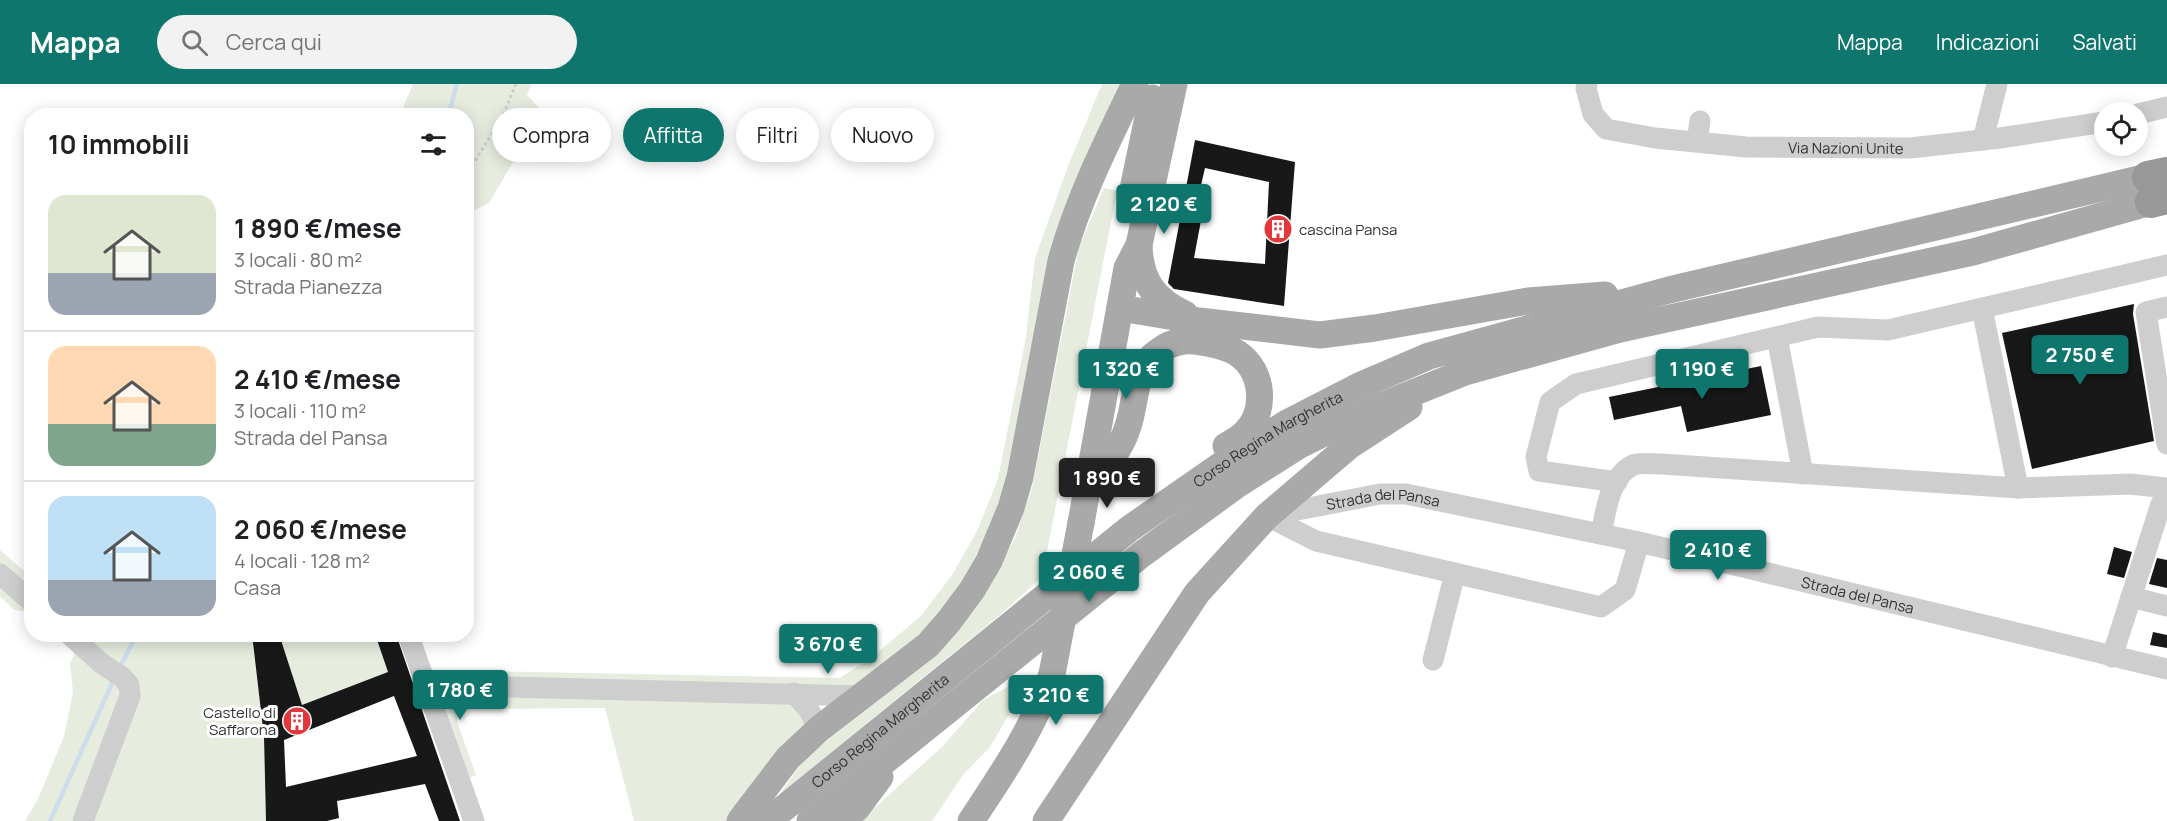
<!DOCTYPE html>
<html lang="it">
<meta charset="utf-8">
<style>
body{margin:0;font-family:Manrope,sans-serif;background:#f2f2f2;color:#202124;height:100vh;display:flex;flex-direction:column;font-size:22px;white-space:nowrap}
*{box-sizing:border-box;margin:0}
p{font-size:20px;color:#757577}
.icon{flex:none;width:33px;height:33px;fill:none;stroke:currentColor;stroke-width:2;stroke-linecap:round;stroke-linejoin:round}
.map{position:relative;flex:1;overflow:hidden}
.panel{position:absolute;left:24px;top:24px;width:450px;height:534px;display:flex;flex-direction:column;background:#fff;border-radius:24px;box-shadow:0 3px 15px #0003}
.panel>*{flex:none}
.hud{position:absolute;left:492px;top:24px;width:570px;height:54px;display:flex;gap:12px}
.fabs{position:absolute;left:2094px;top:18px;display:grid;gap:12px}
.fabs a{display:grid;place-items:center;width:54px;height:54px;border-radius:50%;background:#fff;box-shadow:0 3px 15px #0003;font-size:30px}
.price{position:absolute;translate:-50% -51px;padding:0 14px;border-radius:6px;background:#0f766e;color:#fff;font-size:20px;line-height:39px;filter:drop-shadow(0 2px 3px #0008)}
.price::after{content:'';position:absolute;left:50%;top:36px;width:18px;height:14px;margin-left:-9px;background:inherit;clip-path:polygon(0 0,100% 0,50% 100%)}
.price.selected{background:#222;color:#fff}
ul{padding:0;list-style:none}
li{display:flex;align-items:center;gap:18px;height:150px;padding:0 24px}
li+li{border-top:2px solid #e0e0e0}
li span{display:grid;place-items:center;flex:none;width:168px;height:120px;border-radius:18px;color:#555}
li>.icon{margin-inline-start:auto}
span .icon{width:72px;height:72px;fill:#fffc;stroke-width:1}
li b{font-size:26px}
h2{display:flex;justify-content:space-between;align-items:center;height:72px;padding:0 24px;font-size:26px}
.chip{padding:0 21px;border-radius:27px;background:#fff;box-shadow:0 3px 15px #0003;font-size:21px;line-height:54px}
.chip.selected{background:#0f766e;color:#fff}
header{display:flex;align-items:center;gap:36px;box-sizing:border-box;height:84px;padding:0 30px;background:#0f766e;color:#fff}
header strong{font-size:28px}
nav{display:flex;gap:33px;margin-inline-start:auto;font-size:21px}
.search{width:420px;height:54px;background:#f2f2f2;display:flex;align-items:center;gap:15px;box-sizing:border-box;padding:0 21px;border-radius:33px;color:#757577;font-size:22px}
.map>svg:first-child{display:block}
.green{fill:#e6eddf}
.lines{fill:none;stroke-linecap:round;stroke-linejoin:round}
.stream{stroke:#ccdeec;stroke-width:4.5}
.building{fill:#181818;fill-rule:evenodd}
.path{stroke:#cecece;stroke-width:3;stroke-dasharray:3 3;stroke-linecap:butt}
.minor{stroke:#cecece;stroke-width:21}
.major{stroke:#a9a9a9;stroke-width:27}
.highway{stroke:#989898;stroke-width:32}
.major-bridge{stroke:#a9a9a9;stroke-width:27}
.labels{text-anchor:middle;dominant-baseline:central;stroke-width:6;stroke-linejoin:round;paint-order:stroke}
.street-label{font-size:15px;fill:#313131;stroke:#fff}
.poi-label{font-size:15px;fill:#313131;stroke:#fff;text-anchor:start}
</style>
<header>
<strong>Mappa</strong>
<div class="search"><svg class="icon" aria-label="search" viewBox="0 0 24 24"><circle cx="10" cy="10" r="6"/><path d="M15 15l6 6"/></svg>Cerca qui</div>
<nav><a>Mappa</a><a>Indicazioni</a><a>Salvati</a></nav>
</header>
<div class="map">
<svg width="2167" height="737" viewBox="0 0 2167 737">
<rect width="100%" height="100%" fill="#fff"/>
<g class="green">
<polygon points="413,0 532,0 527,11 543,28 489,119 467,130 466,32 400,31"/>
<path d="M1102 0H1123L1002 416C984 456 966 498 937 532 913 560 882 582 854 606L435 596 430 586 840 594 871 574 921 532 952 491 977 447 998 395 1026 253 1035 174 1068 82Z"/>
<polygon points="1104,104 1117,107 1042,493 1001,530 780,710 806,673 939,569 958,546 997,487 1015,454 1032,404 1079,163"/>
<polygon points="0,466 31,493 31,528 14,526 0,512"/>
<polygon points="76,551 252,551 264,653 266,737 25,737 38,715 64,652 73,608 70,580 81,555"/>
<polygon points="279,551 375,551 388,588 302,621"/>
<polygon points="1033,590 990,663 963,691 932,737 860,737 942,663 983,616"/>
<polygon points="452,612 787,617 807,638 730,737 634,737 605,624 464,625 458,628 457,638 476,691 470,694 447,628 448,618"/>
</g>
<g class="lines">
<g class="stream">
<polyline points="448,32 457,0"/>
<polyline points="119,585 137,550"/>
<polyline points="50,737 114,595"/>
</g>
</g>
<g class="building">
<path d="M1195 56 1295 78 1284 222 1174 205 1168 199ZM1205 84 1269 98 1265 180 1194 174 1205 115 1198 114Z"/>
<polygon points="2134,220 2133,230 2154,357 2032,385 2002,249"/>
<polygon points="1761,282 1771,331 1687,348 1681,322 1614,336 1609,313"/>
<polygon points="2114,463 2132,468 2124,494 2107,490"/>
<polygon points="2157,474 2167,476 2167,504 2149,500"/>
<polygon points="2153,548 2167,551 2167,564 2150,561"/>
<path d="M252 550H279L302 621 388 588 375 550H396L460 737H439L425 700 337 717 339 734 327 737H266L264 653ZM394 612 417 672 286 703 284 656Z"/>
</g>
<g class="lines">
<polyline class="path" points="466,92 503,31 516,0"/>
<g class="minor">
<path id="s1" d="M1587 0 1586 4 1593 30 1606 45 1655 54 1746 63 1910 64 2000 54 2104 38"/>
<polyline points="2138,30 2167,23"/>
<polyline points="1983,56 1997,0"/>
<polyline points="1697,58 1700,37"/>
<polyline points="2167,223 2146,228 2167,360"/>
<polyline points="1982,224 2018,404"/>
<polyline points="1777,253 1803,390"/>
<polyline points="1617,398 1539,387 1536,373 1550,318 1576,300 1818,243 1888,246 2167,181"/>
<path id="s2" d="M1267 432 1380 410H1406L1639 458 2167 585"/>
<polyline points="1267,432 1316,457 1601,523 1625,506 1639,458"/>
<path d="M1601 450C1606 427 1609 393 1633 381 1640 378 1653 380 1662 380L2018 404 2130 400 2167 404"/>
<polyline points="0,490 32,518"/>
<polyline points="2131,513 2167,522"/>
<polyline points="69,550 101,579 122,593 129,601 130,612 83,737"/>
<polyline points="408,550 474,737"/>
<polyline points="2112,573 2161,420 2167,413"/>
<polyline points="1433,576 1455,489"/>
<polyline points="427,601 862,612"/>
<polyline points="794,609 809,626 819,645"/>
</g>
<g class="major">
<polyline points="1134,100 1152,14"/>
<path d="M1139 161C1140 195 1153 216 1185 230"/>
<polyline points="1120,224 1199,237 1320,251 1375,244 1528,217 1605,211"/>
<path d="M1089 401C1104 384 1120 367 1127 345 1138 317 1131 285 1159 267 1167 261 1175 258 1184 257 1192 256 1200 258 1207 259 1217 261 1228 263 1237 269 1264 287 1267 327 1245 349 1240 354 1233 358 1226 362"/>
<polyline points="1081,439 1127,184 1139,161 1174,0"/>
<path d="M740 737 788 674 819 645 928 561 949 537 972 506 989 477 1011 424 1020 393 1061 177C1078 115 1107 58 1135 0"/>
<path id="s3" d="M768 737 1129 445 1234 372 1287 339 1359 302 1429 272 1669 206 2148 93"/>
<polyline points="810,737 1142,470 1238,400 1298,362 1368,327 1465,288 1620,245 1973,168 2151,118"/>
<polyline points="841,737 857,724 880,693"/>
<path d="M971 737C1002 690 1034 644 1052 590"/>
<polyline points="1046,737 1197,509 1267,432 1349,362 1409,323"/>
</g>
<g class="highway">
<polyline points="2148,93 2167,89"/>
<polyline points="2151,118 2167,114"/>
</g>
<polyline class="major-bridge" points="1052,590 1081,439"/>
</g>
<defs>
<g id="building-disc" transform="scale(1.5)"><circle r="9.5" fill="#e3383b" stroke="#fff"/><path d="M-4-6H4V6H1V3H-1V6H-4ZM-2.5-4.3h1.7v1.8h-1.7ZM.8-4.3h1.7v1.8H.8ZM-2.5-1h1.7V.8h-1.7ZM.8-1h1.7V.8H.8Z" fill="#fff"/></g>
</defs>
<g fill-rule="evenodd">
<use href="#building-disc" x="1278" y="145"/>
<use href="#building-disc" x="297" y="637"/>
</g>
<g class="labels">
<g class="street-label">
<text stroke="none"><textPath href="#s1" startOffset="292">Via Nazioni Unite</textPath></text>
<text stroke="none"><textPath href="#s3" startOffset="630">Corso Regina Margherita</textPath></text>
<text stroke="none"><textPath href="#s2" startOffset="118">Strada del Pansa</textPath></text>
<text stroke="none"><textPath href="#s2" startOffset="604">Strada del Pansa</textPath></text>
<text stroke="none"><textPath href="#s3" startOffset="144">Corso Regina Margherita</textPath></text>
</g>
<g class="poi-label">
<text x="1299" y="145">cascina Pansa</text>
<text x="276" y="628" text-anchor="end">Castello di<tspan x="276" dy="17">Saffarona</tspan></text>
</g>
</g>
</svg>
<div class="fabs">
<a><svg class="icon" aria-label="locate" viewBox="0 0 24 24"><circle cx="12" cy="12" r="6"/><path d="M12 2v4M12 18v4M2 12h4M18 12h4"/></svg></a>
</div>
<b class="price" style="left:1164px;top:151px">2 120 €</b>
<b class="price" style="left:2080px;top:302px">2 750 €</b>
<b class="price" style="left:1126px;top:316px">1 320 €</b>
<b class="price" style="left:1702px;top:316px">1 190 €</b>
<b class="price selected" style="left:1107px;top:425px">1 890 €</b>
<b class="price" style="left:1718px;top:497px">2 410 €</b>
<b class="price" style="left:1089px;top:519px">2 060 €</b>
<b class="price" style="left:828px;top:591px">3 670 €</b>
<b class="price" style="left:460px;top:637px">1 780 €</b>
<b class="price" style="left:1056px;top:642px">3 210 €</b>
<div class="hud">
<a class="chip">Compra</a>
<a class="chip selected">Affitta</a>
<a class="chip">Filtri</a>
<a class="chip">Nuovo</a>
</div>
<section class="panel">
<h2>10 immobili<svg class="icon" aria-label="filters" viewBox="0 0 24 24"><path d="M4 7h16M4 17h16"/><circle cx="9" cy="7" r="2"/><circle cx="15" cy="17" r="2"/></svg></h2>
<ul>
<li><span style="background:linear-gradient(#dfe7d0 65%,#9aa5b1 0)"><svg class="icon" aria-label="home" viewBox="0 0 24 24"><path d="M3 11l9-7 9 7M6 9v11h12V9"/></svg></span><div><b>1 890 €/mese</b><p>3 locali · 80 m²</p><p>Strada Pianezza</p></div></li>
<li><span style="background:linear-gradient(#ffd9b3 65%,#7fa58c 0)"><svg class="icon" aria-label="home" viewBox="0 0 24 24"><path d="M3 11l9-7 9 7M6 9v11h12V9"/></svg></span><div><b>2 410 €/mese</b><p>3 locali · 110 m²</p><p>Strada del Pansa</p></div></li>
<li><span style="background:linear-gradient(#bfe0f5 70%,#9aa5b1 0)"><svg class="icon" aria-label="home" viewBox="0 0 24 24"><path d="M3 11l9-7 9 7M6 9v11h12V9"/></svg></span><div><b>2 060 €/mese</b><p>4 locali · 128 m²</p><p>Casa</p></div></li>
</ul>
</section>
</div>
